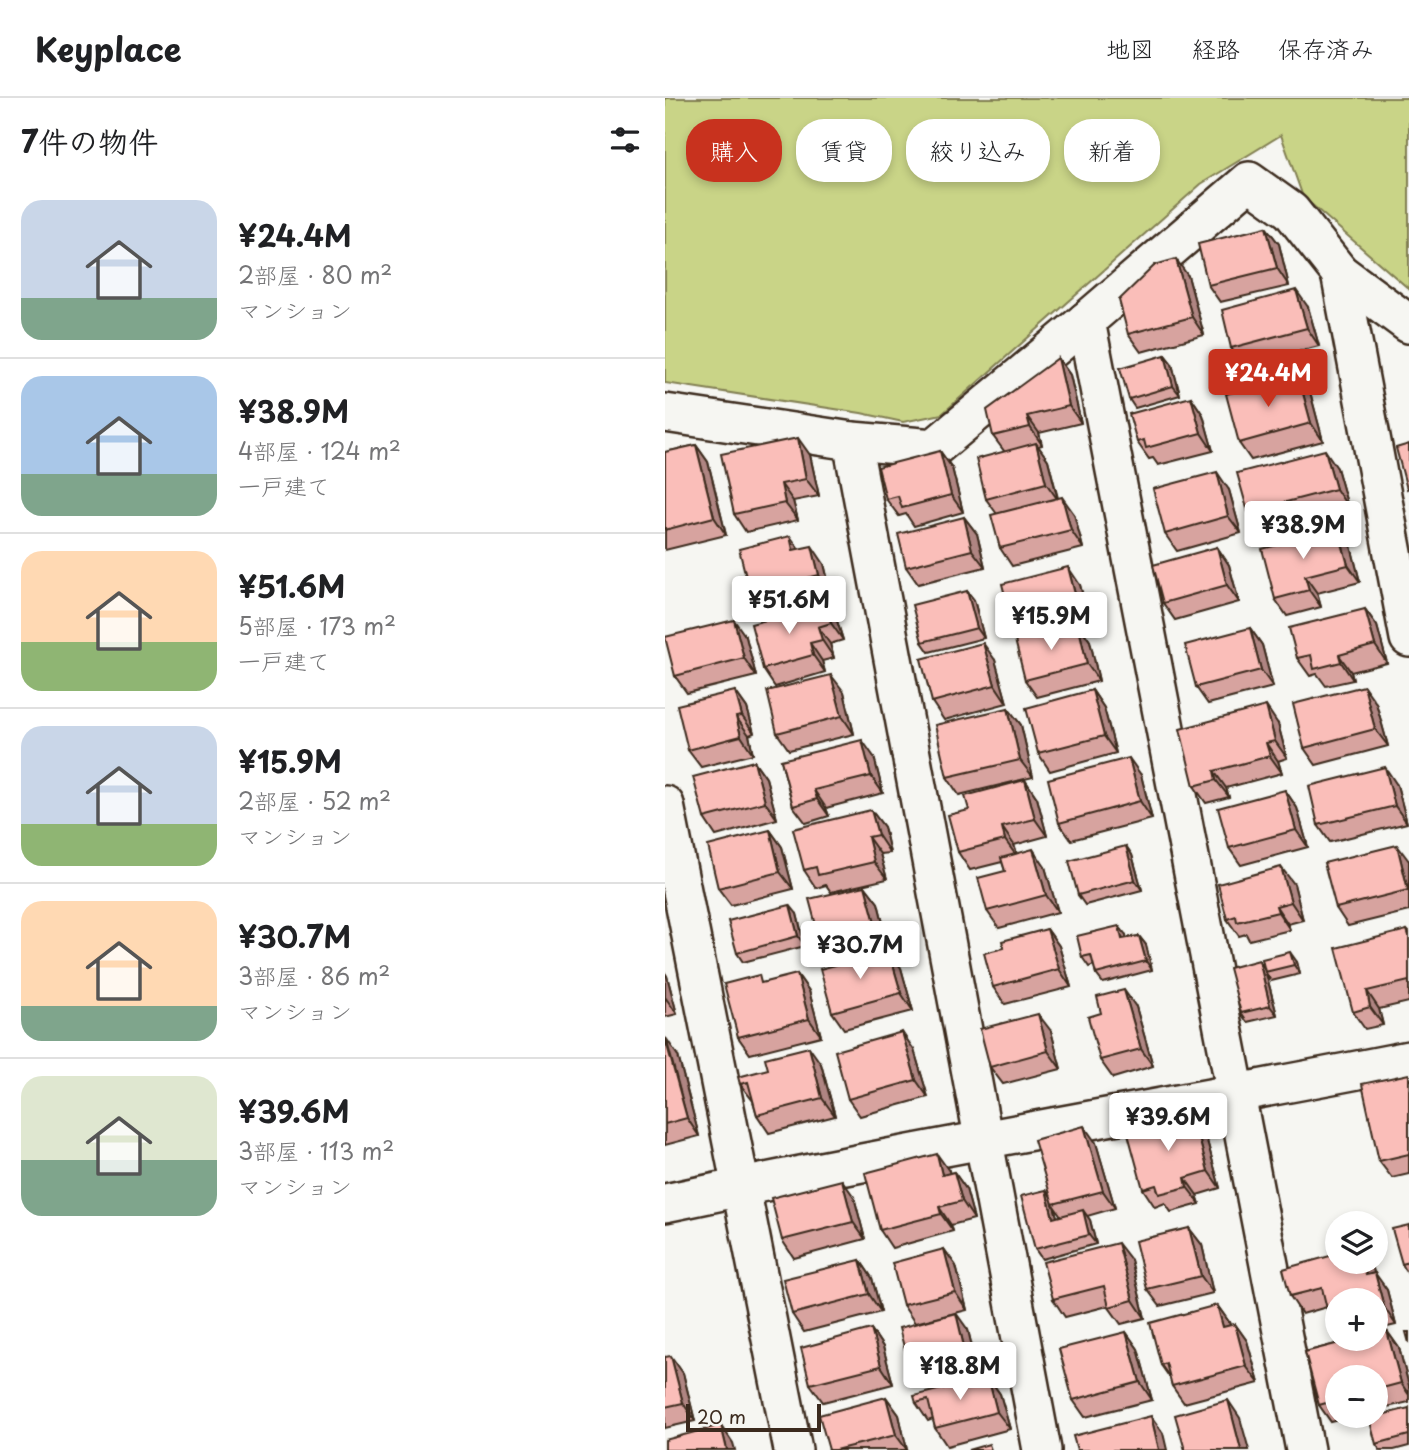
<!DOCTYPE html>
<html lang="ja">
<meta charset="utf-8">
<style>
body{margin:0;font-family:"Playpen Sans","Klee One",sans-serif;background:#f2f2f2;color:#202124;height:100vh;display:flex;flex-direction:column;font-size:26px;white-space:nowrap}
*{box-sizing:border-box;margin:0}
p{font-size:23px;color:#757577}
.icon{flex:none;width:38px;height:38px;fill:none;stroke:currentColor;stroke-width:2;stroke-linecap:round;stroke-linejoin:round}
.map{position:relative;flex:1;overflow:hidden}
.panel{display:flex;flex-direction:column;background:#fff;width:665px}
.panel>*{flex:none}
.guide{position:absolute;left:21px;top:21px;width:618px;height:63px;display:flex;gap:14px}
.fabs{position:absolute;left:660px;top:1113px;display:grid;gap:14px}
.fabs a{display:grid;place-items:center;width:63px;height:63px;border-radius:50%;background:#fff;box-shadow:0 4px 10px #0003;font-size:35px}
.scale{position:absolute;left:21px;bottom:18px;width:135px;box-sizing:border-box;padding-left:7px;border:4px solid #3b2a1e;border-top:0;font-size:19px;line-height:24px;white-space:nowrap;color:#3b2a1e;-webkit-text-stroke:5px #f6f6f2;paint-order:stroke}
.price{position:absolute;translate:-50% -60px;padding:0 16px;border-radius:7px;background:#fff;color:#222;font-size:23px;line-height:46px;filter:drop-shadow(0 2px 4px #0008)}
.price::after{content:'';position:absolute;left:50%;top:42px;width:21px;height:16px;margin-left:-10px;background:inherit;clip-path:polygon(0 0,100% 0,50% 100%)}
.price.selected{background:#c8321e;color:#fff}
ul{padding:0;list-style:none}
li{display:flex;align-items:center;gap:21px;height:175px;padding:0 21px}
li+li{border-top:2px solid #e0e0e0}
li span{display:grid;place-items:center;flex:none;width:196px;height:140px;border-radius:21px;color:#555}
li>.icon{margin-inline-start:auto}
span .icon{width:84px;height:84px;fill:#fffc;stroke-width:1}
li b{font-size:30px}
h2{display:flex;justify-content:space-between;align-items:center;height:84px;padding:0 21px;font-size:30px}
.pill{padding:0 24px;border-radius:28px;background:#fff;box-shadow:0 4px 10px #0003;font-size:24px;line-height:63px}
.pill.selected{background:#c8321e;color:#fff}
header{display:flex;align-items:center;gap:42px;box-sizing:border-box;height:98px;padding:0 35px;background:#fff;border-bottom:2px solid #e0e0e0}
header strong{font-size:33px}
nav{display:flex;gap:38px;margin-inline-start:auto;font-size:24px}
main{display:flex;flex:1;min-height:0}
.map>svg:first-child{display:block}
.green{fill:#c9d487;stroke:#827f52;stroke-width:2}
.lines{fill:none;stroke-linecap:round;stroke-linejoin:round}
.street-casing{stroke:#3b2a1e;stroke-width:42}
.street{stroke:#f6f6f2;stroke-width:37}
.wall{fill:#d7a39f;stroke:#3b2a1e;stroke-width:2;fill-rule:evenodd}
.shaded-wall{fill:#af8582;stroke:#3b2a1e;stroke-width:2}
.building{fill:#fabeb9;stroke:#3b2a1e;stroke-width:2}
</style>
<header>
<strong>Keyplace</strong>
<nav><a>地図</a><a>経路</a><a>保存済み</a></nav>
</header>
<main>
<section class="panel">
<h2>7件の物件<svg class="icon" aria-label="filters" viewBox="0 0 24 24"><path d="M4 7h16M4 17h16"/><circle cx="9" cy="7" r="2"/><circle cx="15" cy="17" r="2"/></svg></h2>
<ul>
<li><span style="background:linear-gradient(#c9d6e8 70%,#7fa58c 0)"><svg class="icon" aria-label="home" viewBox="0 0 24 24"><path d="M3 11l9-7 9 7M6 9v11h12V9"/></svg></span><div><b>¥24.4M</b><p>2部屋 · 80 m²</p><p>マンション</p></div></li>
<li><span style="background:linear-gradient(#a9c7e8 70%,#7fa58c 0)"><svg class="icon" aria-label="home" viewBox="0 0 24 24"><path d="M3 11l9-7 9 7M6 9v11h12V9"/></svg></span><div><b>¥38.9M</b><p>4部屋 · 124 m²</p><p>一戸建て</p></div></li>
<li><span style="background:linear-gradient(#ffd9b3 65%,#8fb573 0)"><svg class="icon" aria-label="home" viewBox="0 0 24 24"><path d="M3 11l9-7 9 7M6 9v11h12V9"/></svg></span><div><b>¥51.6M</b><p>5部屋 · 173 m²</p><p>一戸建て</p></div></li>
<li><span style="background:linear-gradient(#c9d6e8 70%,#8fb573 0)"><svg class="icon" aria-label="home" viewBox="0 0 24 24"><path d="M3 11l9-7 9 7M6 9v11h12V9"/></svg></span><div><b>¥15.9M</b><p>2部屋 · 52 m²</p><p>マンション</p></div></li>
<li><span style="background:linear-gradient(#ffd9b3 75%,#7fa58c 0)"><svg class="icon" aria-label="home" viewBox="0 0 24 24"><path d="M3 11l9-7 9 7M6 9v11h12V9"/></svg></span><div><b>¥30.7M</b><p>3部屋 · 86 m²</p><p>マンション</p></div></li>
<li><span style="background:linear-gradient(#dfe7d0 60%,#7fa58c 0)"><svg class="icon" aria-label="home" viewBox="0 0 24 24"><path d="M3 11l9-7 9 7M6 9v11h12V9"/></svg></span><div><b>¥39.6M</b><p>3部屋 · 113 m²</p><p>マンション</p></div></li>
</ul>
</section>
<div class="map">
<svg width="744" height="1352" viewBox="0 0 744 1352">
<rect width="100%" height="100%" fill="#f6f6f2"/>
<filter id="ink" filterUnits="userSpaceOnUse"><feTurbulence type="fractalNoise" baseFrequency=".0143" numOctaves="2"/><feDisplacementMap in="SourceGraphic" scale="14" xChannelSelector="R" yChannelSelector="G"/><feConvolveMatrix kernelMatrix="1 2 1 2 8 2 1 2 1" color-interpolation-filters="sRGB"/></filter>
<g filter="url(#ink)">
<polygon class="green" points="0,0 744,0 744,191 638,99 616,37 536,86 277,316 238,324 196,315 0,285"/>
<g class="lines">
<g class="street-casing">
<g id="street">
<polyline points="675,175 744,540"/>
<polyline points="421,223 640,1352"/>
<polyline points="0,315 187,343 269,350 421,223 584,83 626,113 675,175 744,226"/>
<polyline points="187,343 377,1352"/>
<polyline points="0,707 128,1352"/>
<path d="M0 1105C247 1052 496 1011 744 962"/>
</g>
</g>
<use href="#street" class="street"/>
</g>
<g class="wall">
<polygon points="601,129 614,146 624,188 555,204 543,187"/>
<polygon points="523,178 539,237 476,254 463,236"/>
<polygon points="643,209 654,248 579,267 566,250"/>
<polygon points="500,257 507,266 515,297 470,310 464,301"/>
<polygon points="393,260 405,277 416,325 374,335 377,347 373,348 383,362 393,400 409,416 418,450 347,468 335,450 332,416 321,401 339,353 328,338"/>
<polygon points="633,277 645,294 658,343 586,362 574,345"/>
<polygon points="526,299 538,317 548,353 493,367 488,360 484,361 472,344"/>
<polygon points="31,347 43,364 61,437 0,452 0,354"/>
<polygon points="275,353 287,370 298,414 249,428 241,416 234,418 221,401"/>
<polygon points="145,357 154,398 128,403 133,422 81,434 69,416"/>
<polygon points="672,370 683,409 595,431 583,414"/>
<polygon points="564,392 576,435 512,453 500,436"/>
<polygon points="299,419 312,436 320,469 253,486 241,469"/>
<polygon points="673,431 686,448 695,484 652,495 656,509 622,518 610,501"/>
<polygon points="552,449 564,467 574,504 510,522 498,505"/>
<polygon points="134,451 159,466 166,495 97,512 85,495"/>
<polygon points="415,487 424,521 358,538 346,521"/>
<polygon points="302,493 309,502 319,540 264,554 257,544"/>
<polygon points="160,506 172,523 178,542 165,546 169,560 157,563 160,574 110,589 98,571"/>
<polygon points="700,511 712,528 722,565 686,574 688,582 661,588 652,576 645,578 632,560"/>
<polygon points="413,526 425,543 434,583 372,599 360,582"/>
<polygon points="585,530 597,547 608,589 543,606 531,589"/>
<polygon points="81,539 91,578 22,595 10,578"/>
<polygon points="330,562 342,605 279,622 267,604"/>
<polygon points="427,592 439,610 451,655 385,673 373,655"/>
<polygon points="70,593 82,610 89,635 84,637 88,656 36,669 23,652"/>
<polygon points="179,594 189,636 124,652 112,635"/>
<polygon points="711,605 723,648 651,667 639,650"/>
<polygon points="343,610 356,627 368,679 294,697 282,679"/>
<polygon points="613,626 622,660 613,663 617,675 561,690 564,699 541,705 529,688"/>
<polygon points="209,659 218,695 161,710 164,718 141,725 128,708 116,662"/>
<polygon points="89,663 101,680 112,721 51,738 39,720"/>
<polygon points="476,677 487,721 406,742 394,725"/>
<polygon points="360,682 372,700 382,738 349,747 352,756 380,769 393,814 334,830 322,813 340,773 337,764 305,772 293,754 304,712"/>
<polygon points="732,687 742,725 665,744 653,727"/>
<polygon points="620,692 632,710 643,749 576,767 564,750"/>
<polygon points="206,712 219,729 225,755 215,756 222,781 166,794 161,787 151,790 139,772"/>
<polygon points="105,732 117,749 128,791 66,807 53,790"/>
<polygon points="461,748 467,757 477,792 420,807 413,797"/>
<polygon points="744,763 744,813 683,828 671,810"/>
<polygon points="629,786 638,822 623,826 625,832 584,842 581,836 574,838 562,821"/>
<polygon points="200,788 213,805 224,849 168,863 156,846"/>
<polygon points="132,816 140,848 78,864 72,855"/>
<polygon points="382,831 394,848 406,889 340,906 328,889 339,850"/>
<polygon points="742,832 744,834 744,904 714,911 718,927 700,931 688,914"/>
<polygon points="461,837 461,840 474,838 481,847 487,872 438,885 431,876 429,867 424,869 417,859"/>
<polygon points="632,864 635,876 606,883 601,875 612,917 582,924 576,915 599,870"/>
<polygon points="236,870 248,913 179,931 167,914"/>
<polygon points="0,875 2,878 12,916 0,919"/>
<polygon points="132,876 144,893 156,938 85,956 73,939"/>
<polygon points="471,909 488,968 448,980 435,962"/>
<polygon points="386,933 396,971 338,986 325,969"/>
<polygon points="0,940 13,958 34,1038 0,1047"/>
<polygon points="249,952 263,999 195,1018 183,1001"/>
<polygon points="156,966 170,1018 104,1035 92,1017 88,1003 75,986"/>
<polygon points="744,976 744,1076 727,1080 714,1063"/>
<polygon points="527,1015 539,1032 555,1090 532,1097 535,1106 506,1114 500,1105 490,1109 478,1091"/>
<path d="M431 1045 450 1110 422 1118 425 1122 431 1146 377 1161 370 1151 386 1098ZM389 1108 396 1118 392 1119Z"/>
<polygon points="284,1073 284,1075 289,1074 301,1091 309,1121 286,1127 288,1133 227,1150 215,1132"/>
<polygon points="189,1099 200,1141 129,1160 117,1142"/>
<polygon points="744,1127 744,1175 743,1176 737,1166"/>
<polygon points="524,1130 537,1147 548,1195 495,1208 482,1191"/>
<polygon points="279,1151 291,1168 302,1212 250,1225 238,1207"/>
<polygon points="195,1162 207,1180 216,1214 139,1234 127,1216"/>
<polygon points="466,1162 480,1220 456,1226 443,1208 400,1219 388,1201"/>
<polygon points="672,1164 704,1164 707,1167 709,1175 722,1192 731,1227 710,1232 710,1202 672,1202 672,1225 662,1209 637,1216 625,1198"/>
<polygon points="552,1207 564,1224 565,1227 570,1226 582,1243 594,1285 519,1305 507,1288 505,1280 496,1267"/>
<polygon points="206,1231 218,1249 228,1286 158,1304 145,1286"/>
<polygon points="303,1232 312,1271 256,1285 244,1268"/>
<polygon points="722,1233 734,1250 744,1288 744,1304 710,1312 710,1279 672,1279 672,1318 690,1318 666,1324 654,1307 640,1254 690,1241 710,1241 710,1236"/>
<polygon points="461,1234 473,1251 487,1302 420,1319 408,1302"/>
<polygon points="0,1259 18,1275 30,1323 0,1330"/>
<polygon points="323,1279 335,1296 345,1331 282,1348 270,1330 268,1321 263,1323 251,1305"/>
<polygon points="221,1299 234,1317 242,1352 164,1352"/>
<polygon points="744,1310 744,1348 729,1352 715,1352 711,1346"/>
</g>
<g class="shaded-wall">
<polygon points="601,129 614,146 624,188 612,170"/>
<polygon points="511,161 523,178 539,237 527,219"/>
<polygon points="631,192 643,209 654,248 642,230"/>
<polygon points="500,257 507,266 515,297 508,288"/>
<polygon points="393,260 405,277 416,325 404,308"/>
<polygon points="633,277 645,294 658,343 646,325"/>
<polygon points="526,299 538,317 548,353 536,335"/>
<polygon points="362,318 374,335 377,347 365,329"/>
<polygon points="133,340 145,357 154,398 141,381"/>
<polygon points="371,345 383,362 393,402 381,385"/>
<polygon points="31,347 43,364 61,437 49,419"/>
<polygon points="660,352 672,370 683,409 671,391"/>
<polygon points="275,353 287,370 298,414 286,397"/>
<polygon points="552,374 564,392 576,435 563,418"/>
<polygon points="116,386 128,403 133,422 120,405"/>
<polygon points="397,399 409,416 418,450 406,432"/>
<polygon points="299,419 312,436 320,469 307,452"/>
<polygon points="673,431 686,448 695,484 683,467"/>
<polygon points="125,438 137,455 128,452"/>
<polygon points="147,448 159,466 166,495 154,477"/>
<polygon points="552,449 564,467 574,504 562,487"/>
<polygon points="403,469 415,487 424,521 412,504"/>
<polygon points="640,478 652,495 656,509 644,492"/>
<polygon points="302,493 309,502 319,540 312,530"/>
<polygon points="160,506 172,523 178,542 166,525"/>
<polygon points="700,511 712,528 722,565 710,547"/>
<polygon points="69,522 81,539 91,578 79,560"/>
<polygon points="413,526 425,543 434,583 422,566"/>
<polygon points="153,529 165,546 169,560 157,542"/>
<polygon points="585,530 597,547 608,589 596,572"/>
<polygon points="145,545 157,563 160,574 148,557"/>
<polygon points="318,545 330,562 342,605 330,587"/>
<polygon points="674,557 686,574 688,582 676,564"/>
<polygon points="166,577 179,594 189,636 177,618"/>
<polygon points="699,588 711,605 723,648 710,631"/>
<polygon points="427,592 439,610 451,655 439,638"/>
<polygon points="70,593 82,610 89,635 77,618"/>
<polygon points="601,608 613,626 622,660 610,643"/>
<polygon points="343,610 356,627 368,679 355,662"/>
<polygon points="71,619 84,637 88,656 76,638"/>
<polygon points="197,642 209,659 218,695 206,678"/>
<polygon points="601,645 613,663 617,675 605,658"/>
<polygon points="464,660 476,677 487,721 475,703"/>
<polygon points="89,663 101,680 112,721 100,704"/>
<polygon points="720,669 732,687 742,725 730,708"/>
<polygon points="549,673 561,690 564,699 551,682"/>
<polygon points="360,682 372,700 382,738 370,721"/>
<polygon points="149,692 161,710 164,718 152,701"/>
<polygon points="620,692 632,710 643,749 631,732"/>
<polygon points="206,712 219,729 225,755 213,737"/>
<polygon points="337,729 349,747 353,760 340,742"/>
<polygon points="105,732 117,749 128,791 115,774"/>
<polygon points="203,739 215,756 222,781 209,764"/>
<polygon points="732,747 744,763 744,793 743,792"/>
<polygon points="461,748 467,757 477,792 470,782"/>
<polygon points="368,751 380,769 393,814 381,797"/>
<polygon points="616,769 629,786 638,822 626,804"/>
<polygon points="200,788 213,805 224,849 212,832"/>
<polygon points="125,807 132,816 140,848 133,838"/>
<polygon points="611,808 623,826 625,832 613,814"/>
<polygon points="454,828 461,837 464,851 457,841"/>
<polygon points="382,831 394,848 406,889 394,871"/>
<polygon points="474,838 481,847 487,872 481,863"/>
<polygon points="224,853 236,870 248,913 236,895"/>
<polygon points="625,854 632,864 635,876 629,867"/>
<polygon points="594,862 600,872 612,917 605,908"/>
<polygon points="0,875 2,878 12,916 0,899"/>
<polygon points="132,876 144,893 156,938 144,921"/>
<polygon points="459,892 471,909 488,968 476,951"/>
<polygon points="702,893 714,911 718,927 705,909"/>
<polygon points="373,916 386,933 396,971 383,953"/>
<polygon points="237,934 249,952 263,999 251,982"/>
<polygon points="1,940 13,958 34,1038 22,1020"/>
<polygon points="144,949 156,966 170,1018 157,1000"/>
<polygon points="527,1015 539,1032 555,1090 543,1073"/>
<polygon points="419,1028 431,1045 450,1110 438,1093"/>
<polygon points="272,1056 284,1073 290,1094 277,1077"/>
<polygon points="289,1074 301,1091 309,1121 297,1103"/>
<polygon points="520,1080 532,1097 535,1106 522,1089"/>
<polygon points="177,1082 189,1099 200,1141 188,1124"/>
<polygon points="381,1092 388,1101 388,1106 389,1108 395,1130 388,1120"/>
<polygon points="274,1109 286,1127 288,1133 276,1116"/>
<polygon points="418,1112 425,1122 431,1146 424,1137"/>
<polygon points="524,1130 537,1147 548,1195 536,1178"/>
<polygon points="453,1145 466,1162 480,1220 468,1202"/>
<polygon points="279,1151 291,1168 302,1212 290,1194"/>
<polygon points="195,1162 207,1180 216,1214 204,1196"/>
<polygon points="698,1164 704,1164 707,1167 714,1194 701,1177"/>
<polygon points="710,1175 722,1192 731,1227 719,1209"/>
<polygon points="552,1207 564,1224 570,1247 558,1229"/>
<polygon points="291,1215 303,1232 312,1271 300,1253"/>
<polygon points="570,1226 582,1243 594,1285 581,1268"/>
<polygon points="206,1231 218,1249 228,1286 216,1268"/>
<polygon points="722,1233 734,1250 744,1288 744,1297 736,1285"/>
<polygon points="461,1234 473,1251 487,1302 475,1284"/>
<polygon points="6,1258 18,1275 30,1323 18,1305"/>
<polygon points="323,1279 335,1296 345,1331 332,1314"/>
<polygon points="221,1299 234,1317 242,1352 231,1337"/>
<polygon points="563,1302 575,1320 584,1352 576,1352"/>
<polygon points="486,1318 498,1335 502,1352 494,1352"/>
<polygon points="56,1327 68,1345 70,1352 62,1352"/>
</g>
<g class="building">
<polygon points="601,129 612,170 543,187 533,146"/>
<polygon points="511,161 527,219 463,236 454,202 490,167"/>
<polygon points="631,192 642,230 566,250 557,212"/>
<polygon points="500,257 508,288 464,301 455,270"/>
<polygon points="393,260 404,308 362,318 365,329 328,338 322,312"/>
<polygon points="633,277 646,325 574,345 561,296"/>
<polygon points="526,299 536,335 481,350 479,342 472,344 464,316"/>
<polygon points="133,340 141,381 116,386 120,405 69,416 56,356"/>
<polygon points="371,345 381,385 321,401 311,361"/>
<polygon points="744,346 744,390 742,391 731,350"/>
<polygon points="31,347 49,419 0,432 0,354"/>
<polygon points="660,352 671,391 583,414 572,375"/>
<polygon points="275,353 286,397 237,410 233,398 221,401 213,369"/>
<polygon points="552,374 563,418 500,436 488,391"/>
<polygon points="397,399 406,432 335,450 326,417"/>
<polygon points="299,419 307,452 241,469 233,436"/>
<polygon points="673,431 683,467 640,478 644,492 610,501 597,451"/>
<polygon points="125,438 128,452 147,448 154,477 85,495 74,451"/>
<polygon points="552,449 562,487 498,505 488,467"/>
<polygon points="403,469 412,504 346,521 337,486"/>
<polygon points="302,493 312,530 257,544 247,507"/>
<polygon points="160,506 166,525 153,529 157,542 145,545 148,557 98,571 86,526"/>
<polygon points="700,511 710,547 674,557 676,564 649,571 646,557 632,560 624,530"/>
<polygon points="69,522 79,560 10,578 0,539"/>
<polygon points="413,526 422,566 360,582 350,542"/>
<polygon points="585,530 596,572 531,589 520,547"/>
<polygon points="318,545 330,587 267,604 256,561"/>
<polygon points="166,577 177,618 112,635 102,593"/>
<polygon points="699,588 710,631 639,650 628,606"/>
<polygon points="427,592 439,638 373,655 361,610"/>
<polygon points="70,593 77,618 71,619 76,638 23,652 12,607"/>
<polygon points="601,608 610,643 601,645 605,658 549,673 551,682 529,688 515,631"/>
<polygon points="343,610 355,662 282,679 270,627"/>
<polygon points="197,642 206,678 149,692 152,701 128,708 116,662"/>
<polygon points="464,660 475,703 394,725 383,681"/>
<polygon points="89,663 100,704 39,720 28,679"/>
<polygon points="720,669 730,708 653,727 644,688"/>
<polygon points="360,682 370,721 337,729 340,742 293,754 283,717 304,712 300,698"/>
<polygon points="620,692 631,732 564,750 553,710"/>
<polygon points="206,712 213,737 203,739 209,764 153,777 151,769 139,772 128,731"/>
<polygon points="105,732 115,774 53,790 43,748"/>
<polygon points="732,747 743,792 671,810 659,765"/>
<polygon points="461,748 470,782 413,797 404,763"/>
<polygon points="368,751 381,797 322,813 313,780 340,773 336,760"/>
<polygon points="616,769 626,804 611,808 613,814 572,824 571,818 562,821 553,786"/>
<polygon points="200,788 212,832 156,846 144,801"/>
<polygon points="125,807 133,838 72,855 63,823"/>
<polygon points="454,828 457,841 474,838 481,863 431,876 426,857 417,859 412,838"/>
<polygon points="382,831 394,871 328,889 319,855 339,850 337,843"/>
<polygon points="742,832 744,838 744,883 702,893 705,909 688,914 671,850"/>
<polygon points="224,853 236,895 167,914 155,871"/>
<polygon points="625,854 629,867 600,874 597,861"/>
<polygon points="594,862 605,908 576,915 564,870"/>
<polygon points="132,876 144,921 73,939 59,886 94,877 96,885"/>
<polygon points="459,892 476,951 435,962 423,919 436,915 432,899"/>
<polygon points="373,916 383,953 325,969 315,931"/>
<polygon points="237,934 251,982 183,1001 170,953"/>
<polygon points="0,940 22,1020 0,1026"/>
<polygon points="144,949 157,1000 92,1017 83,984 75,986 73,979 103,971 100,960"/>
<polygon points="744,976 744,1056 714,1063 697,986"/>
<polygon points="527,1015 543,1073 520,1080 522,1089 494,1096 491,1087 478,1091 462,1032"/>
<polygon points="419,1028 438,1093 388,1106 369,1042"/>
<polygon points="272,1056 277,1077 289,1074 297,1103 274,1109 276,1116 215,1132 200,1075"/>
<polygon points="177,1082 188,1124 117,1142 106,1100"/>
<polygon points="381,1092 388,1120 418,1112 424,1137 370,1151 356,1098"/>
<polygon points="744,1127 744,1164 737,1166 727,1131"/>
<polygon points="524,1130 536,1178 482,1191 470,1143"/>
<polygon points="453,1145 468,1202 444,1209 439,1188 388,1201 378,1164"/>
<polygon points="279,1151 290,1194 238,1207 227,1165"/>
<polygon points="672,1156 672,1164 698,1164 701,1177 710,1175 719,1209 710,1212 710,1202 672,1202 672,1208 662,1211 657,1190 625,1198 618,1171"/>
<polygon points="195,1162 204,1196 127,1216 118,1181"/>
<polygon points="552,1207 558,1229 570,1226 581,1268 507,1288 501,1265 496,1267 485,1225"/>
<polygon points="291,1215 300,1253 244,1268 234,1230"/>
<polygon points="206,1231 216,1268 145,1286 136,1250"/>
<polygon points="722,1233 736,1285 710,1292 710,1279 672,1279 672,1302 654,1307 640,1254 690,1241 710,1241 710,1236"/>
<polygon points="461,1234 475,1284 408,1302 394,1251"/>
<polygon points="741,1234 744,1234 744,1245"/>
<polygon points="6,1258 18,1305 0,1309 0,1259"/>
<polygon points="323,1279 332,1314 270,1330 263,1302 251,1305 249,1298"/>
<polygon points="221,1299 231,1337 170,1352 164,1352 154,1317"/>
<polygon points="563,1302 576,1352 520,1352 510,1317"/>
<polygon points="744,1310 744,1337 711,1346 704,1320"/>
<polygon points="486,1318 494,1352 412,1352 408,1338"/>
<polygon points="56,1327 62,1352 0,1352 0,1342"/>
<polygon points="324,1346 326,1352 303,1352"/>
</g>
</g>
</svg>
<div class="fabs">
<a><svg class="icon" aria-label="layers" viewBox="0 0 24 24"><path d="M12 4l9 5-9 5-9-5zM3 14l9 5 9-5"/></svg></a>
<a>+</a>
<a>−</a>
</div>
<div class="scale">20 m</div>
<b class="price selected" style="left:603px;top:311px">¥24.4M</b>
<b class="price" style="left:638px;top:463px">¥38.9M</b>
<b class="price" style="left:124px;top:538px">¥51.6M</b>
<b class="price" style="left:386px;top:554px">¥15.9M</b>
<b class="price" style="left:195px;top:883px">¥30.7M</b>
<b class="price" style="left:503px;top:1055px">¥39.6M</b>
<b class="price" style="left:295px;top:1304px">¥18.8M</b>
<div class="guide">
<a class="pill selected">購入</a>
<a class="pill">賃貸</a>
<a class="pill">絞り込み</a>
<a class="pill">新着</a>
</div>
</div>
</main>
